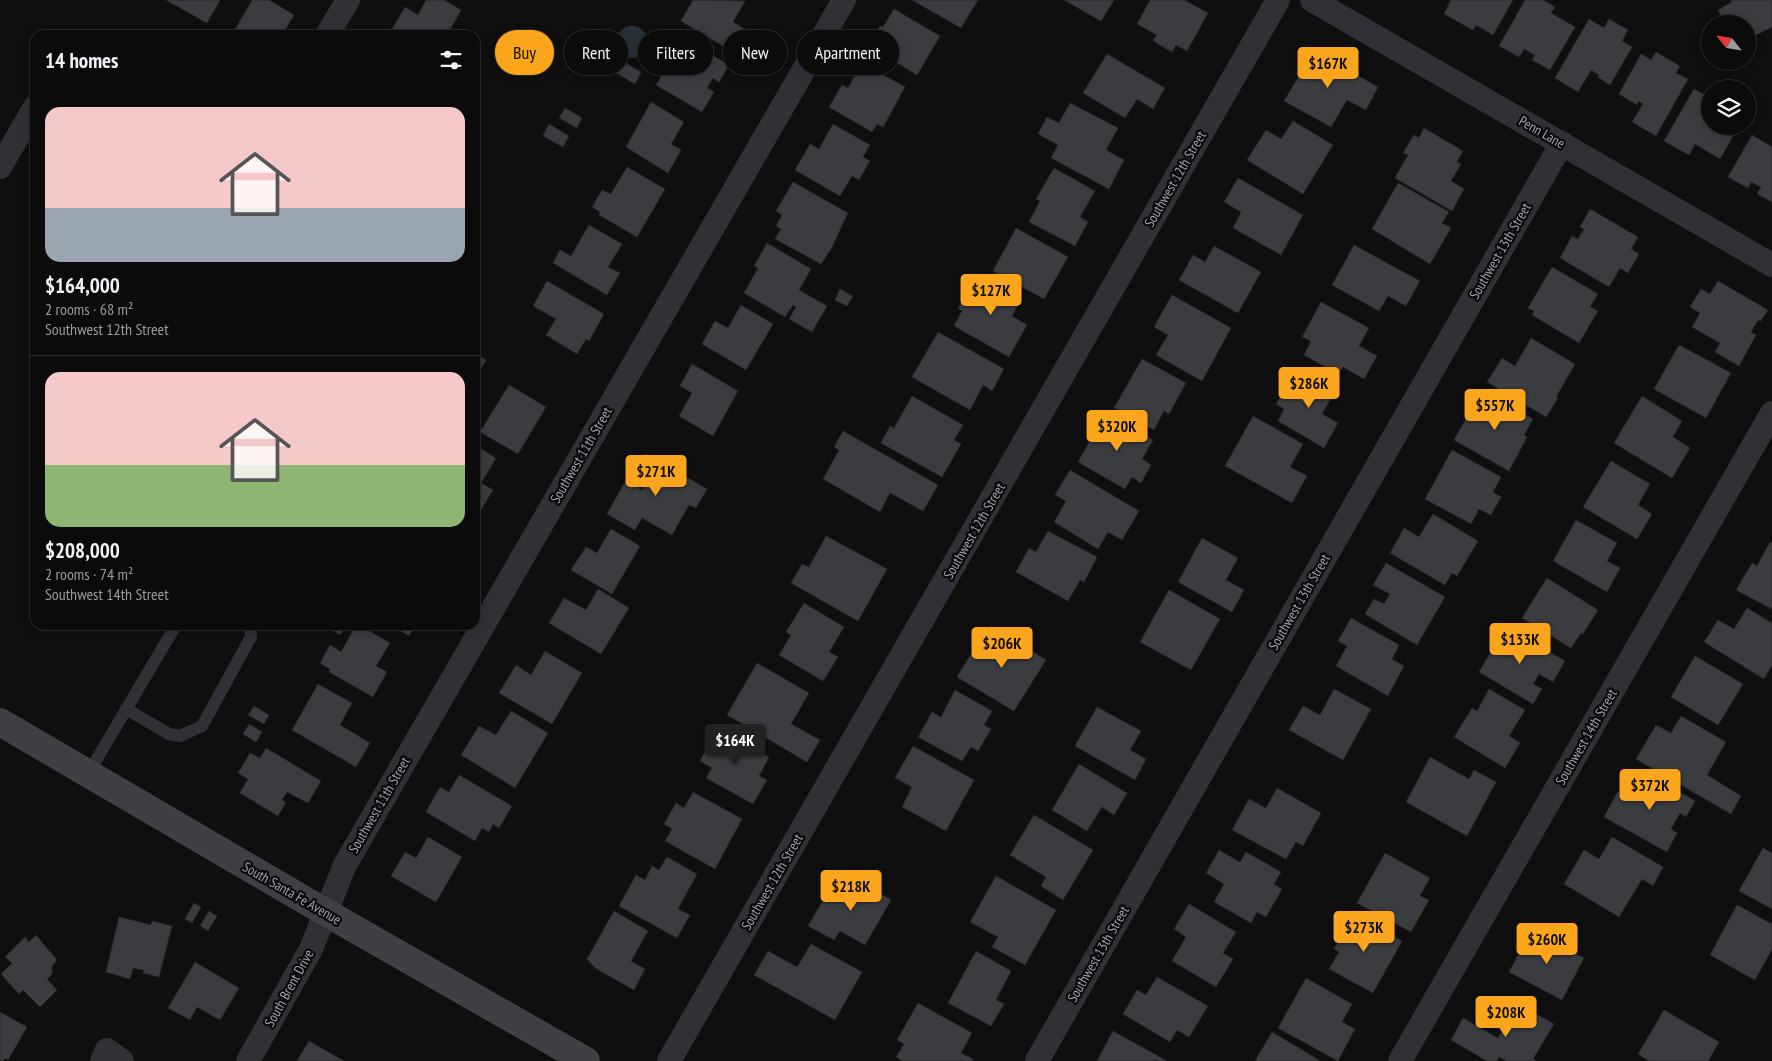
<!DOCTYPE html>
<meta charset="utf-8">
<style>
body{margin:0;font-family:"PT Sans Narrow",sans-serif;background:#141415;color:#f1f3f6;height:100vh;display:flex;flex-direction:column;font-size:19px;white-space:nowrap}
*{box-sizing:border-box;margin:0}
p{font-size:16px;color:#9a9b9d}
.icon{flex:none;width:28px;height:28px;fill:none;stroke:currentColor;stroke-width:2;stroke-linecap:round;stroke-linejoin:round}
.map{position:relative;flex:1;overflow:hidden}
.drawer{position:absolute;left:30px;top:30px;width:450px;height:600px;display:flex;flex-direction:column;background:#0b0b0c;border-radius:15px;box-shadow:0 2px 12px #0003,0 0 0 1px #2b2b2d}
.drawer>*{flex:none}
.guide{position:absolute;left:495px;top:30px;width:475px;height:45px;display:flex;gap:10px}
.needle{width:32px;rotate:300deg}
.controls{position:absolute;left:1701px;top:15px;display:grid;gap:10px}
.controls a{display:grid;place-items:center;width:55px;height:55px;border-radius:50%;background:#0b0b0c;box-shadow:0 2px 12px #0003,0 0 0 1px #2b2b2d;font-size:25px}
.price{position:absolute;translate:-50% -42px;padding:0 11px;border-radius:5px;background:#fba51d;color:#111;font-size:16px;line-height:32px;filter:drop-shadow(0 1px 2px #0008)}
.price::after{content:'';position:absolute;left:50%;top:30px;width:15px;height:11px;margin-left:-8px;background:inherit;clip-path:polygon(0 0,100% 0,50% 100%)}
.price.active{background:#222;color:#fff}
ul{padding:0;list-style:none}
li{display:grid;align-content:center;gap:10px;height:265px;padding:0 15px}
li+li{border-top:1px solid #2b2b2d}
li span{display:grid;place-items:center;height:155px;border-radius:15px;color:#555}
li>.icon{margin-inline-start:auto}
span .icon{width:90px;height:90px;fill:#fffc;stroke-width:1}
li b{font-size:21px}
h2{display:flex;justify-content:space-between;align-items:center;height:60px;padding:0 15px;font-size:21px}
.tag{padding:0 18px;border-radius:22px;background:#0b0b0c;box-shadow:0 2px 12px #0003,0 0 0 1px #2b2b2d;font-size:18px;line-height:45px}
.tag.active{background:#fba51d;color:#111}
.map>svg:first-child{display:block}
.water{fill:#273036}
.building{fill:#3b3c40;stroke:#29292d}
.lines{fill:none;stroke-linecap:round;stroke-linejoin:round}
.service{stroke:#303136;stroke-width:12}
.minor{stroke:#303136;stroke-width:24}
.secondary{stroke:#3e4046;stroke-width:28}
.labels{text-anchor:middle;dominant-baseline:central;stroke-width:4.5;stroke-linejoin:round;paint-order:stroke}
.street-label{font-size:14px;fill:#9fa6b2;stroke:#0a0a0b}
</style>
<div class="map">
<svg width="1772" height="1061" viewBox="0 0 1772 1061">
<rect width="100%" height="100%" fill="#0f0f10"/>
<circle class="water" cx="632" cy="42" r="16"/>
<g class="building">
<polygon points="166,0 220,0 207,23"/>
<polygon points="252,0 269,0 294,15 282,35 232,35"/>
<polygon points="426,0 444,0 461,10 447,35 398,35 391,31 405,7 418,15"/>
<polygon points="693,0 745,1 733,22 748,31 735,53 681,21"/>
<polygon points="912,0 978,0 961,28"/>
<polygon points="1064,0 1114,0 1101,21"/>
<polygon points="1150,0 1184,0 1208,13 1187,51 1176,45 1172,52 1153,41 1157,35 1137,24"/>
<polygon points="1451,0 1513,0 1493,35 1476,25 1473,30 1444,14"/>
<polygon points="1525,0 1543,0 1555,7 1551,13 1575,27 1550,70 1532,60 1535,55 1524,49 1519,57 1499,46"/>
<polygon points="1731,0 1772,0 1772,27 1750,38 1748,33 1748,24 1725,24 1718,10 1732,2"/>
<polygon points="894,9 940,36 917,75 869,46 880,26 883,27"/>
<polygon points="1589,19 1604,28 1609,19 1628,30 1622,41 1632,47 1610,85 1598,77 1599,75 1591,70 1578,92 1555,78"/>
<polygon points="684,39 729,65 719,82 713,78 707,88 714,92 702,112 656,85"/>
<polygon points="1313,50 1378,87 1366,110 1347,100 1331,127 1284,101 1299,76 1296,74 1304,60 1307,62"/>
<polygon points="1656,52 1680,66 1676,73 1688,79 1656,136 1632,122 1643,104 1639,101 1637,105 1619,94 1641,54 1651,60"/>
<polygon points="610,54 641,72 635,84 604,66"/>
<polygon points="1107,54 1165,88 1153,109 1137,99 1125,118 1083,93"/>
<polygon points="862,63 905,87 883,127 877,124 872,132 829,107 842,85 848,88"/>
<polygon points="1694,89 1710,98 1710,126 1739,126 1720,159 1695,144 1689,155 1664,141"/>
<polygon points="651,102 684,122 671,144 681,150 668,173 626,147"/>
<polygon points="1070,103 1118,128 1106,150 1124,160 1109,189 1051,158 1058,145 1038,134 1047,117 1059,123"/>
<polygon points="565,108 582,118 577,128 559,118"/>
<polygon points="1293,121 1333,145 1303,194 1247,160 1266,130 1281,139"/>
<polygon points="549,124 569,136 563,147 543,136"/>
<polygon points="833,124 870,145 863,157 870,161 859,180 852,176 840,196 795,170 810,144 819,149"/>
<polygon points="1424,128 1463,151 1457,162 1461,164 1451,181 1464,189 1452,211 1395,178 1408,155 1403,153 1414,135 1419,138"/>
<polygon points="1752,135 1772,147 1772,202 1757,194 1761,187 1751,182 1748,188 1728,177"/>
<polygon points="627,167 665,189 637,237 599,215 600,212 592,207 602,190 611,194"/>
<polygon points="1054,168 1095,191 1080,217 1088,222 1075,246 1029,222 1040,201 1036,199"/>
<polygon points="1238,178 1303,215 1281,255 1233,228 1241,212 1224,202"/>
<polygon points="793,182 848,213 831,249 821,264 775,239 781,229 776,226 782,215 776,211"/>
<polygon points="1398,183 1449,212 1442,223 1451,228 1430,264 1372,229"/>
<polygon points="1590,209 1638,237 1631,249 1639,254 1628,273 1620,268 1609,287 1560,258 1572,236 1578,239 1584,229 1580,227"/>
<polygon points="589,225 622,244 608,267 620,273 607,295 553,263 560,250 571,256"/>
<polygon points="1016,228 1068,257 1044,299 993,271"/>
<polygon points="767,243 811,269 799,290 827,306 812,332 789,319 796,307 793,305 785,317 744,293 758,268 754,266"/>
<polygon points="1354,245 1420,281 1406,306 1388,296 1379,311 1332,285"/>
<polygon points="1214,246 1261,272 1238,313 1179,280 1193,255 1205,262"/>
<polygon points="1552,267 1598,294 1590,307 1598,311 1579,343 1532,315 1534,311 1528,308"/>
<polygon points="977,274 1021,299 1012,316 1027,325 1009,357 954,326 962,311 958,308"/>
<polygon points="547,281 604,314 589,341 586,339 577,354 546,335 556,319 533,306"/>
<polygon points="1718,281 1768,310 1761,321 1758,320 1751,332 1756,335 1739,366 1715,352 1720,343 1692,327 1700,313 1690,307 1701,289 1710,294"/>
<polygon points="840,289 853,296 847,306 835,300"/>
<polygon points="1172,295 1231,328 1202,381 1156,355 1168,335 1154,327"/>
<polygon points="1321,302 1369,328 1359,346 1377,356 1364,379 1343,367 1338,374 1304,355 1311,341 1302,337"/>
<polygon points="741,305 773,324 746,370 702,344 715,321 728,328"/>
<polygon points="938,332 1004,369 992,391 983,385 970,410 912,377"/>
<polygon points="1531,338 1575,364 1556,397 1558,398 1546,417 1487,382 1502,358 1515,366"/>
<polygon points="1679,345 1731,373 1706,418 1654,389"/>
<polygon points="475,354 486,360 479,372 475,369"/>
<polygon points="1142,359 1186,383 1169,414 1164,411 1154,430 1114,408"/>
<polygon points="692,364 738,391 713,436 679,416 692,393 680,386"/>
<polygon points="1306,371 1337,388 1322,414 1338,423 1324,448 1278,421 1284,409 1276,404 1285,389 1294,393"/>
<polygon points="509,385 546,407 518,454 480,432"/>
<polygon points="1482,391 1533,419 1524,435 1527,437 1509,471 1454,440"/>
<polygon points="912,396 963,425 954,440 961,444 942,477 881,443 890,426 894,428"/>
<polygon points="1642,396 1682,421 1673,437 1690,448 1672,478 1614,443"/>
<polygon points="1105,413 1153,440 1142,459 1151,465 1141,483 1132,477 1125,489 1078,462"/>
<polygon points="1253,416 1303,444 1290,467 1307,476 1292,503 1225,466"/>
<polygon points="843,431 938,485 923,511 890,493 880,512 823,479 839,450 834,447"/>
<polygon points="475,445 496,458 481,483 493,490 479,513 475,511"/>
<polygon points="1452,450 1501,477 1493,492 1501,497 1491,515 1479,509 1471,524 1425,499"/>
<polygon points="646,454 707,489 696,508 689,505 672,535 642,518 635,530 607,514 626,480 642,490 645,485 632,477"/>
<polygon points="1611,461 1650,484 1638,505 1652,514 1637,539 1583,507"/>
<polygon points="1070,470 1139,511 1122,540 1108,532 1098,549 1054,522 1066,501 1055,495"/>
<polygon points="1433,514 1478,541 1457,576 1452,573 1445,585 1390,553 1404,528 1419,537"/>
<polygon points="1576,520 1617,543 1607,561 1620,568 1607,592 1553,561"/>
<polygon points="611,529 640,546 612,594 571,570 586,547 597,553"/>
<polygon points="1048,531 1097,557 1084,582 1080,580 1068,601 1016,572 1029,548 1036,552"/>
<polygon points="826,536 887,569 858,621 791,583 802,564 809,567"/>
<polygon points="1202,538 1238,558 1226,580 1244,590 1232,612 1178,582"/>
<polygon points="1770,542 1772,544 1772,609 1736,590 1752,563 1757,566"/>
<polygon points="1386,563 1445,597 1417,645 1365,614 1374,599 1384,604 1390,594 1373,585"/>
<polygon points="1547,578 1598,610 1583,634 1581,633 1571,648 1522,618"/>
<polygon points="598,589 629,608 601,654 549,623 564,598 586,610"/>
<polygon points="1169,590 1220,619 1191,670 1140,642"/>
<polygon points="804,603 844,627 829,652 838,657 823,681 779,655 791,635 786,632"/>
<polygon points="1747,608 1772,623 1772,665 1764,679 1704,642 1718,620 1734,629"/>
<polygon points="1351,618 1399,645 1392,659 1404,666 1388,696 1336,666 1347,646 1338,641"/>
<polygon points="323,625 346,625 340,635"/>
<polygon points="356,625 359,625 390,643 376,666 387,672 373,697 329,672 330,669 320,663 330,645 341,652"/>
<polygon points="391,625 415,625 409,636"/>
<polygon points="991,626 1046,660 1014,711 957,677 975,647 977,649"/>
<polygon points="1506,626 1565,661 1553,682 1539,674 1533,684 1542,689 1533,704 1479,672"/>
<polygon points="545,651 582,673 552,724 499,693 516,665 531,675"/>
<polygon points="1695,656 1743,684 1718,725 1671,697"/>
<polygon points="757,663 809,693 791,724 820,740 807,762 727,715"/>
<polygon points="318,684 352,703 340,725 370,743 356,767 292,730"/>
<polygon points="1334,689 1371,709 1343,760 1289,730 1303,706 1320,715"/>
<polygon points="1489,689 1525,710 1509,736 1520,743 1505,768 1454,737 1472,708 1477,711"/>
<polygon points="955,690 992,711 984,725 991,729 978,751 971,747 962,761 918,737 932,712 941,717"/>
<polygon points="254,706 269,715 264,724 248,715"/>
<polygon points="1097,707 1141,731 1130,750 1146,759 1135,780 1075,746"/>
<polygon points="511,711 548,733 515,788 461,755 479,726 496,735"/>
<polygon points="1681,716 1726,742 1707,775 1741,796 1731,814 1636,759 1656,725 1671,733"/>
<polygon points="249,724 262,732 256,742 243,734"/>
<polygon points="717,728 769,757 759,776 767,780 753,804 706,778 712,768 700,761"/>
<polygon points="913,746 974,780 946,831 902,807 912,787 895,778"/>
<polygon points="266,748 321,781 308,803 287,792 282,800 286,802 278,816 240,793 248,779 238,773 250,753 260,758"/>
<polygon points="1430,757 1469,779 1474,770 1496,782 1467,836 1406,802"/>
<polygon points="1079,764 1127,793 1114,815 1102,807 1087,831 1052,810"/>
<polygon points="459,775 512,806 499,828 493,824 489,832 482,828 475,841 426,812 440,787 449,792"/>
<polygon points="1637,776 1653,785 1657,779 1695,801 1686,817 1680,813 1671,829 1677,833 1667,852 1604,817 1618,791 1626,796"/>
<polygon points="1277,788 1321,813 1303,846 1296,842 1286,859 1232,830 1249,799 1266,808"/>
<polygon points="693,792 742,819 715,869 665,841 672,829 664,824 676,803 684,808"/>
<polygon points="1034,815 1093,850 1063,900 1041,886 1046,877 1010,855"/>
<polygon points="428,837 462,857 436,902 391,876 405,852 416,858"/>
<polygon points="1612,837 1663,867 1653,886 1642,879 1619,917 1564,884 1584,850 1599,859"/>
<polygon points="1763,848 1772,853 1772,909 1739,891"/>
<polygon points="1219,850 1240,862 1246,852 1281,872 1274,884 1282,889 1266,917 1257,912 1251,923 1214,902 1224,884 1206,873"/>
<polygon points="1385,853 1430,878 1420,896 1429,900 1411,932 1357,903"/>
<polygon points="667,857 697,874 678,909 690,915 677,938 619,906 636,875 645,880 652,866 659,870"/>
<polygon points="845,874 891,900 865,945 840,931 834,940 808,926 824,899 830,902"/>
<polygon points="996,876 1056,910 1025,965 992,947 998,937 970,922"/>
<polygon points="194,903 201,907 192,923 185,919"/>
<polygon points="1189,904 1236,932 1223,953 1233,959 1216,987 1172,961 1186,937 1174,929"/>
<polygon points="1737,905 1772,924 1772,949 1755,980 1710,955"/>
<polygon points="209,911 217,916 208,931 200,926"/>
<polygon points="614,911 648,931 631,961 645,969 634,990 595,968 587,959"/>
<polygon points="1353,914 1402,941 1373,993 1329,969 1339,952 1334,949"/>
<polygon points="119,917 151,925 152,921 172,926 159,977 143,973 144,970 133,968 130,979 106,972"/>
<polygon points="1531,931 1584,958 1562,1000 1509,972"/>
<polygon points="36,935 57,960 52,966 52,974 47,979 57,990 40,1007 23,990 19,994 1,974 12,963 5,957 25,937 29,942"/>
<polygon points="811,944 862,972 835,1020 754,975 768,951 797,967"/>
<polygon points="976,951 1011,971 996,1000 1004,1004 991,1026 948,1003"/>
<polygon points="195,962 239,988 220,1020 197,1007 190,1020 168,1008"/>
<polygon points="1157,977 1208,1006 1189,1037 1177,1030 1170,1042 1123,1014 1137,990 1146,995"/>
<polygon points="1306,978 1352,1004 1342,1022 1355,1029 1338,1061 1278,1028"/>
<polygon points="918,1003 972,1033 961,1053 973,1059 972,1061 903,1061 896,1057 904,1044 897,1040"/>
<polygon points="1518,1004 1554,1024 1533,1059 1536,1061 1507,1061 1499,1057 1497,1061 1487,1061 1451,1040 1463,1018 1498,1038"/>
<polygon points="1664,1010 1719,1042 1708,1061 1649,1061 1638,1054"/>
<polygon points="0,1012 27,1027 8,1060 5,1058 3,1061 0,1061"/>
<polygon points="1113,1031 1167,1061 1097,1061"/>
<polygon points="1272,1032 1319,1060 1318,1061 1255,1061"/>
<polygon points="309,1041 344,1061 297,1061"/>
</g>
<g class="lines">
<g class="service">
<polyline points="126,709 169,734 180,736 202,726 251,637 250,625"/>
<polyline points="88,774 176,625"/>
</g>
<g class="minor">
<polyline points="1312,0 1772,265"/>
<polyline points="327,35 348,0"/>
<polyline points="0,167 35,107"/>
<polyline points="102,1061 107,1050 122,1061"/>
<polyline points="248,1061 311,949 345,865 844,0"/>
<polyline points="669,1061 1278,0"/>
<polyline points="1037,1061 1562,143"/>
<polyline points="1400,1061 1772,413"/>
</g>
<polyline class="secondary" points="0,722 325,912 586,1061"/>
</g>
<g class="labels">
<g class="street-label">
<text transform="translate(1542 132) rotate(30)">Penn Lane</text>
<text transform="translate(1175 179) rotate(-60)">Southwest 12th Street</text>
<text transform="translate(1500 251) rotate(-60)">Southwest 13th Street</text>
<text transform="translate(581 455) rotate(-60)">Southwest 11th Street</text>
<text transform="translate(974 531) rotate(-60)">Southwest 12th Street</text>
<text transform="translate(1299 602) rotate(-60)">Southwest 13th Street</text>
<text transform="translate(1586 737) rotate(-60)">Southwest 14th Street</text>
<text transform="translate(379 805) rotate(-60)">Southwest 11th Street</text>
<text transform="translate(772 882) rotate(-60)">Southwest 12th Street</text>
<text transform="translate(292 893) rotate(30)">South Santa Fe Avenue</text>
<text transform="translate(1098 954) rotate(-60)">Southwest 13th Street</text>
<text transform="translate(289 988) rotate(-61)">South Brent Drive</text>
</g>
</g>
</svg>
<div class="controls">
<a><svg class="needle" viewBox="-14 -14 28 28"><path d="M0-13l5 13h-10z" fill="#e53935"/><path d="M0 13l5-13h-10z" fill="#9a9b9d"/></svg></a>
<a><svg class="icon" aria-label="layers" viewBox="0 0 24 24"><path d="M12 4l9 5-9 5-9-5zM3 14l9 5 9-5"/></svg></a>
</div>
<b class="price" style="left:1328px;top:89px">$167K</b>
<b class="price" style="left:991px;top:316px">$127K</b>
<b class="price" style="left:1309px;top:409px">$286K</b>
<b class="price" style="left:1495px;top:431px">$557K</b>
<b class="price" style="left:1117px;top:452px">$320K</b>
<b class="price" style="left:656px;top:497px">$271K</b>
<b class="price" style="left:1520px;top:665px">$133K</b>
<b class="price" style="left:1002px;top:669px">$206K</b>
<b class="price active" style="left:735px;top:766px">$164K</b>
<b class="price" style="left:1650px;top:811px">$372K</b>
<b class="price" style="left:851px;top:912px">$218K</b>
<b class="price" style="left:1364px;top:953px">$273K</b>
<b class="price" style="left:1547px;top:965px">$260K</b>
<b class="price" style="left:1506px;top:1038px">$208K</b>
<div class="guide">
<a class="tag active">Buy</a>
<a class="tag">Rent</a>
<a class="tag">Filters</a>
<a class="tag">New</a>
<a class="tag">Apartment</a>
</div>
<section class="drawer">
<h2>14 homes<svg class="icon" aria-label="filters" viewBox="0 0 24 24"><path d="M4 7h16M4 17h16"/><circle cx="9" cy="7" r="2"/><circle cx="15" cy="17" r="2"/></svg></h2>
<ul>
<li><span style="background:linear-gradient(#f6c9c9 65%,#9aa5b1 0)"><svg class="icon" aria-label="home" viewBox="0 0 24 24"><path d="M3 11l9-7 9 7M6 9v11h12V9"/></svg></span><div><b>$164,000</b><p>2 rooms · 68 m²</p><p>Southwest 12th Street</p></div></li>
<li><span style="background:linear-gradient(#f6c9c9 60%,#8fb573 0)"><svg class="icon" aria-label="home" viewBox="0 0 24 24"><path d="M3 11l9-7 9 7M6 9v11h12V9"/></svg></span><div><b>$208,000</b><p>2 rooms · 74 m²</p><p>Southwest 14th Street</p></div></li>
</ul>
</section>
</div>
